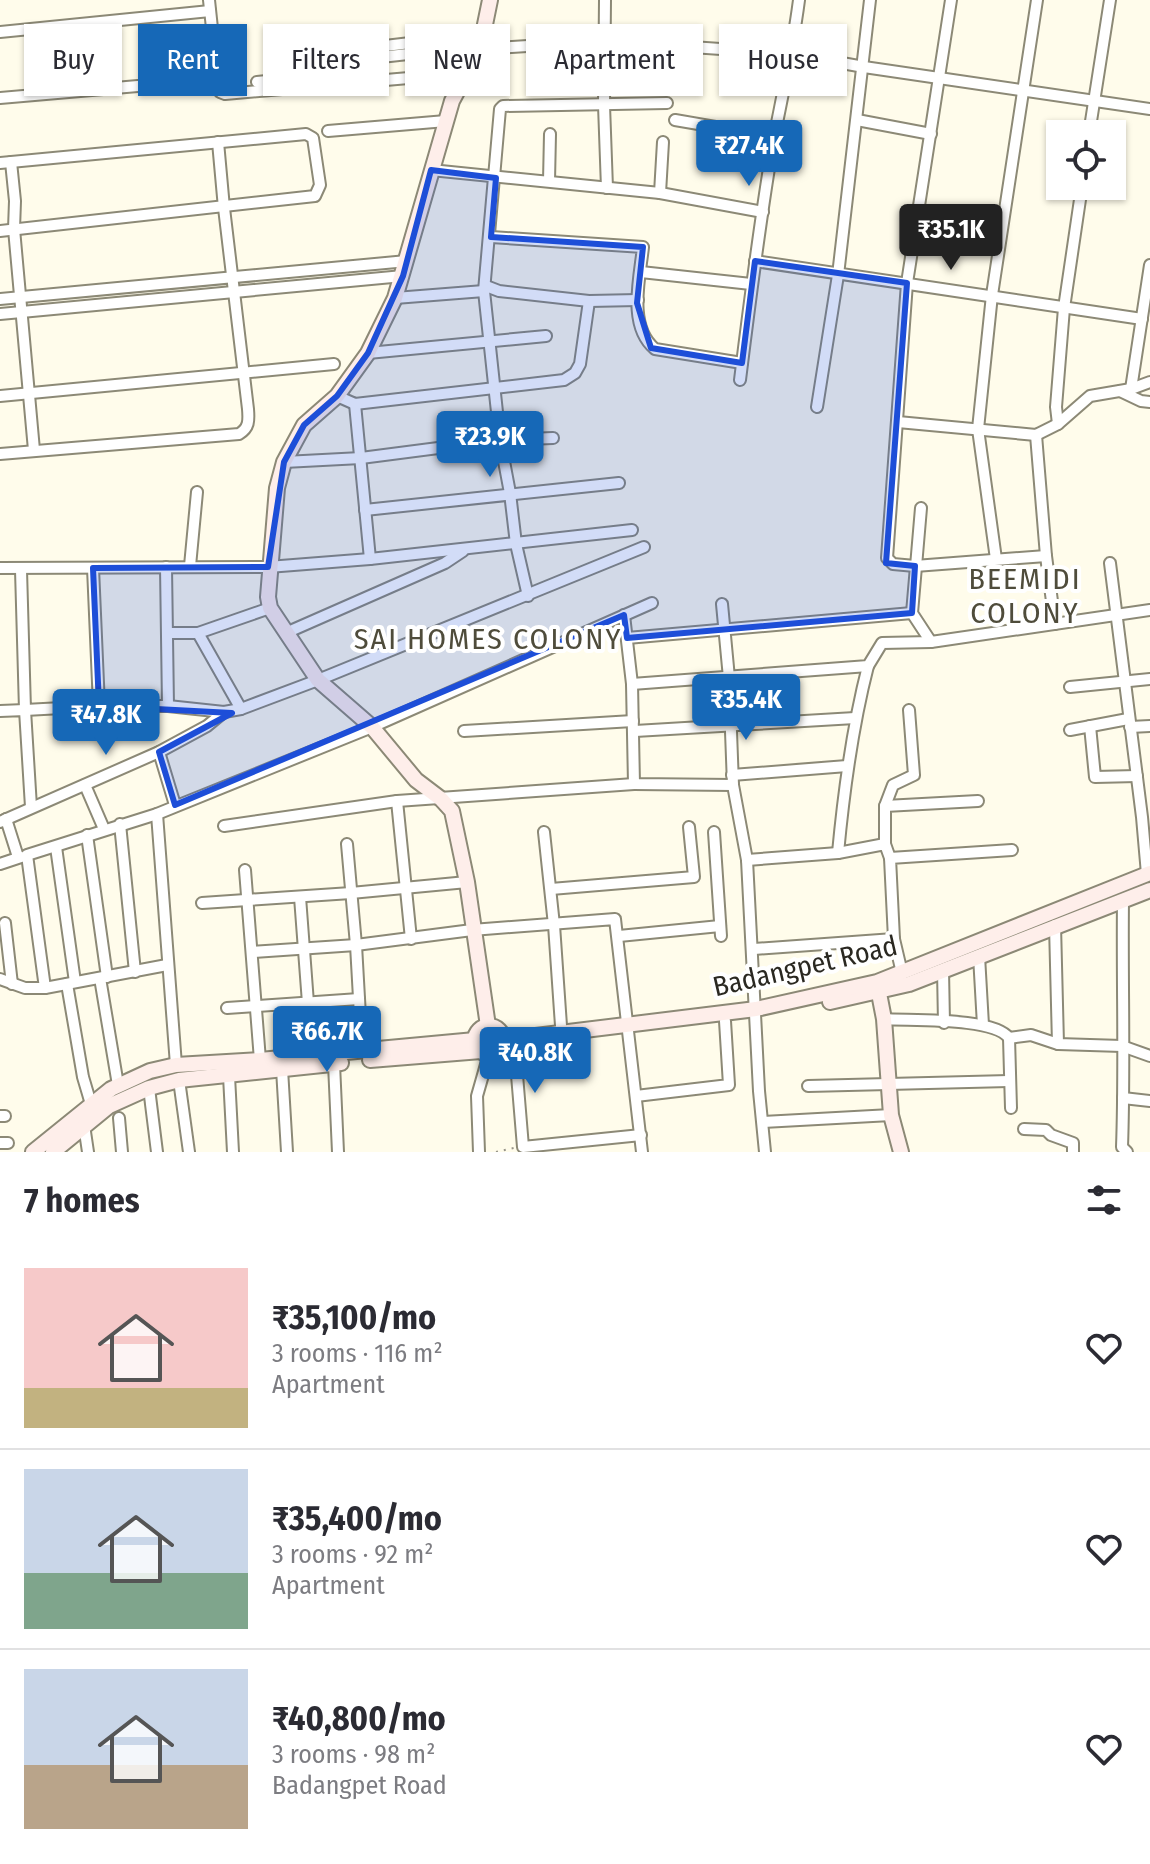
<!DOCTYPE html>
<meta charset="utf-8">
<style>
body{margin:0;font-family:"Fira Sans Condensed",sans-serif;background:#f2f2f3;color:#2b2b33;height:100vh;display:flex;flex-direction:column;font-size:30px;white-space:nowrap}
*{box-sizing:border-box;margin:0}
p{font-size:26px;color:#7c7c81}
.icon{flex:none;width:44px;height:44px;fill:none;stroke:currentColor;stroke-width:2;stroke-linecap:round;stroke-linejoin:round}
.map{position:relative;height:1152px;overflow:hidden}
.sheet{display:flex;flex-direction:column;background:#fff;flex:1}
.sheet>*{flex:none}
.top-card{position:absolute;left:24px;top:24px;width:1102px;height:72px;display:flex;gap:16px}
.controls{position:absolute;left:1046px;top:120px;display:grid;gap:16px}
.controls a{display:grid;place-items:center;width:80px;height:80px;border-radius:0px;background:#fff;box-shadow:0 2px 6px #0004;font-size:40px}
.price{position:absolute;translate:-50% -68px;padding:0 18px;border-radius:8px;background:#1668b7;color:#fff;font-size:26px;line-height:52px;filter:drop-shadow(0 2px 4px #0008)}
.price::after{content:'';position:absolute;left:50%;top:48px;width:24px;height:18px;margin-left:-12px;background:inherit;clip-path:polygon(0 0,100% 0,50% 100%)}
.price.current{background:#222;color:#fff}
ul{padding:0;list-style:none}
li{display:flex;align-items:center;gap:24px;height:200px;padding:0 24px}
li+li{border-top:2px solid #e1e1e2}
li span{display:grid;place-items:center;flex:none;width:224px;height:160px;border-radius:0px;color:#555}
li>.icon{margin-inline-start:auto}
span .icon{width:96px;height:96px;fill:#fffc;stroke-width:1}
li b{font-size:34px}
h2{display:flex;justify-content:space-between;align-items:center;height:96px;padding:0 24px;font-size:34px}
.pill{padding:0 28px;border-radius:0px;background:#fff;box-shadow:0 2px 6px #0004;font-size:28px;line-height:72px}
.pill.current{background:#1668b7;color:#fff}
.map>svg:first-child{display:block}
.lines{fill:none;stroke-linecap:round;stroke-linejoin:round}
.street-casing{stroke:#8c8976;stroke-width:14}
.secondary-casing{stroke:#8c8976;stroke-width:18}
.path{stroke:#979488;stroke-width:2;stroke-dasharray:2 6;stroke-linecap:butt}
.street{stroke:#fff;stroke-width:10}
.secondary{stroke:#feeeea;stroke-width:14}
.marked{fill:#1d4ed8;fill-opacity:0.2;stroke:#1d4ed8;stroke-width:6;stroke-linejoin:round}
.labels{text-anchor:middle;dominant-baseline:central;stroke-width:8;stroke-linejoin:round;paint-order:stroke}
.street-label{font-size:28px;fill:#2a2821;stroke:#fff}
.neighbourhood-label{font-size:30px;letter-spacing:2px;fill:#4f4c3b;stroke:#fff}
</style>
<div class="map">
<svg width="1150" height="1152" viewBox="0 0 1150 1152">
<rect width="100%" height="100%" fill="#fffceb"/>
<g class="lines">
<g class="street-casing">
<g id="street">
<polyline points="209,0 218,85 220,92 225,94 466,73"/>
<polyline points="605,0 604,105 607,188"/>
<polyline points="951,0 907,283 887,558 893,564 915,566 1046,556"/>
<polyline points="0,32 210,11"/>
<polyline points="480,49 605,41 792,54 864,67 1150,109"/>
<polyline points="351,56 360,49 452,38 457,44 481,41"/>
<polyline points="351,56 363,59 453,49 457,44"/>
<polyline points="257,82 346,73 351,70 351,56"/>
<polyline points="0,98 218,79"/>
<polyline points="675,120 774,137"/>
<polyline points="857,120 931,134"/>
<polyline points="328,131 446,121"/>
<polyline points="1089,134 1110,0"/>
<polyline points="11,162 15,201 14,229 34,450"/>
<polyline points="0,163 306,134 313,138 320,185 315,196 0,231"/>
<polyline points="431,170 660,193 763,212"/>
<polyline points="549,181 550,134"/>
<polyline points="660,193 663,142"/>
<path d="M491 237 643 247C640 277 627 326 655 349L742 363"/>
<polyline points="755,261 1142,319"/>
<polyline points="641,272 751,284"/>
<polyline points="486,286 499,291 589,301 638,300"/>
<polyline points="395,298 484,291"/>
<polyline points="0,299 407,261"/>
<polyline points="0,314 403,276"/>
<polyline points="368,353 546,336"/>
<path d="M740 380C750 299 760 219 774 138 783 92 793 47 799 0"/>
<polyline points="1131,389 1150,265"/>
<polyline points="1120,391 1141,401 1150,402"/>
<polyline points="0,396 334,364"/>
<polyline points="337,396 355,404 564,380 575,373 580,364 589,301"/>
<polyline points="355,404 370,559"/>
<polyline points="817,407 838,275 870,0"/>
<polyline points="898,422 1036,435 1058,424 1090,396 1131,389 1150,382"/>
<polyline points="1058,424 1056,407 1064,308 1082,186"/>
<polyline points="1036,435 1046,556 1055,624"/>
<path d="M0 454 239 434C249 428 249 421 248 409L224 208 218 142"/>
<polyline points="284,462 361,458 500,440 553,438"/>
<polyline points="921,508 912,613 931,642"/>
<polyline points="365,510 619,483"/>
<polyline points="996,559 978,429 992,295 1037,0"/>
<polyline points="1110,563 1142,817 1147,874"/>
<polyline points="190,566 197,492"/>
<polyline points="166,567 168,706"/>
<polyline points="0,568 268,567 370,559 632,530"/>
<polyline points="21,570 25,710 99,706 93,568"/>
<polyline points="528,596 516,544 510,493 500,440 484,291 500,109 503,106 667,103"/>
<polyline points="722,604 729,678 733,785 747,860 759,1091 765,1152"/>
<polyline points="624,615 632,684 634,784 733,785"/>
<polyline points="288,632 445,563 463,551"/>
<polyline points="168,633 198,633 270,608"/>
<polyline points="198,633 241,709"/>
<polyline points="627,638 912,613"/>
<polyline points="632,684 868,666 882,643 931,642 1150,610"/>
<polyline points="1070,687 1150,679"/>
<polyline points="99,706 168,706 224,712 241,709 318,680 644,547"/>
<polyline points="0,711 25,710 31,807"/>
<polyline points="1090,726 1095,777 1137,776"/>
<polyline points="1130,727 1150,726"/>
<polyline points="1070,730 1128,719"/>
<polyline points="464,731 633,721"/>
<polyline points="635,731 855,718"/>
<polyline points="159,752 175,805"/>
<polyline points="732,775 847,766"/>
<polyline points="85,785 104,829"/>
<polyline points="397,801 411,939"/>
<polyline points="885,806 893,785 914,775 909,710"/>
<polyline points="157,814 176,1065"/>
<polyline points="6,819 18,857"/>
<polyline points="0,822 159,752 207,726 224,712"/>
<polyline points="120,824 135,972"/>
<polyline points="224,826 397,801 634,784"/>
<polyline points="544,832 554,925 562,1040"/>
<polyline points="714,832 721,936"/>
<polyline points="87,835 107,977"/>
<polyline points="347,844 356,945 362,1051"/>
<polyline points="885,844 885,806 978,801"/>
<polyline points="56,847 75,982"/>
<path d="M838 853C844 789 852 728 868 666"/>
<polyline points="747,860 838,853 885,844 890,858"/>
<polyline points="0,864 21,857"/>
<polyline points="245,870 260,1060"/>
<polyline points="551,889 694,877 689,827"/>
<polyline points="300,897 312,1056"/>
<path d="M1123 901C1122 983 1125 1065 1122 1147L1127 1152"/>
<polyline points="202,903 351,893 467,882"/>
<polyline points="5,923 12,984"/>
<polyline points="1055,925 1058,1044"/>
<polyline points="619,936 720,926"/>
<polyline points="754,949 894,939"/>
<polyline points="252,952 356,945 472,930 615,919 642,1152"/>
<polyline points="979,956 983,1025"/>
<polyline points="943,970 944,1023"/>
<polyline points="902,973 894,939 890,858 1012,850"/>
<polyline points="100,978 118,1085"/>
<polyline points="0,979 25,988 45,988 167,965"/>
<polyline points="67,984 83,1077 91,1104"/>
<polyline points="45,988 27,855 157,814 372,727 652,603"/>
<polyline points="227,1008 359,999"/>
<path d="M884 1019C911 1021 994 1017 1009 1038L1031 1035 1058 1044 1122 1046 1150 1056"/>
<polyline points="1009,1038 1011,1108"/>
<polyline points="514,1039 523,1147 641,1135"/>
<polyline points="334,1064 338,1152"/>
<polyline points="282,1069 287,1152"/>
<polyline points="229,1076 233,1152"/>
<polyline points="179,1080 189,1152"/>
<polyline points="808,1086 1009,1081"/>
<polyline points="149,1088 157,1152"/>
<polyline points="636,1096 729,1085 725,1021"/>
<polyline points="1123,1098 1150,1101"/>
<polyline points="0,1116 5,1116"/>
<polyline points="119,1118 122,1152"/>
<polyline points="763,1122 891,1115"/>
<polyline points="84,1125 88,1152"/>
<polyline points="1024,1129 1046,1130 1051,1135 1073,1143 1073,1152"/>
<polyline points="0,1143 8,1143"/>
<polyline points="479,1152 477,1096 489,1054"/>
</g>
</g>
<g class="secondary-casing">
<g id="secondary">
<polyline points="877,983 884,1019 891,1115 901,1152"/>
<polyline points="830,1002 909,984 1150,890"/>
<polyline points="488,1026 467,882 452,811 441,799 416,780 372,727 318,680 270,608 268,597 277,488 284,462 304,425 337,396 368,353 395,298 452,101 480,49 490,0"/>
<circle cx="489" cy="1040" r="14"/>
<polyline points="503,1040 756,1009 877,982 1150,873"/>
<polyline points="370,1060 481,1051"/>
<polyline points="33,1152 111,1089 150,1071 176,1065 260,1060 475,1040"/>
<polyline points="53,1152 109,1106 149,1088 179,1080 341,1063"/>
</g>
</g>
<polyline class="path" points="496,1152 514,1148"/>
<use href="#street" class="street"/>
<use href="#secondary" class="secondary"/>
</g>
<path class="marked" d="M431 170 496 178 491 237 643 247 637 303 651 348 742 363 755 261 907 283 886 563 915 566 912 613 627 638 624 615 175 805 159 752 232 713 99 706 93 568 268 567 284 462 304 425 337 396 368 353 403 276Z"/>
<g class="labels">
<g class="street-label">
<text transform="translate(805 966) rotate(-13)">Badangpet Road</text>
</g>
<g class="neighbourhood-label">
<text x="1025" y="579">BEEMIDI<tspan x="1025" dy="34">COLONY</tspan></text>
<text x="488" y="639">SAI HOMES COLONY</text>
</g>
</g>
</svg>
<div class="controls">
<a><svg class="icon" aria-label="locate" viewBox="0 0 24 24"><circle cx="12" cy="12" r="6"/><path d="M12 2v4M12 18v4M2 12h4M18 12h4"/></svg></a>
</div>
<b class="price" style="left:749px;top:188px">₹27.4K</b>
<b class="price current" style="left:951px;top:272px">₹35.1K</b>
<b class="price" style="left:490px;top:479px">₹23.9K</b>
<b class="price" style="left:746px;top:742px">₹35.4K</b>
<b class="price" style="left:106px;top:757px">₹47.8K</b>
<b class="price" style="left:327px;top:1074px">₹66.7K</b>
<b class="price" style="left:535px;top:1095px">₹40.8K</b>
<div class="top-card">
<a class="pill">Buy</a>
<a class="pill current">Rent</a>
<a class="pill">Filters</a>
<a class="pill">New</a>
<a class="pill">Apartment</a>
<a class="pill">House</a>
</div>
</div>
<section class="sheet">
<h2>7 homes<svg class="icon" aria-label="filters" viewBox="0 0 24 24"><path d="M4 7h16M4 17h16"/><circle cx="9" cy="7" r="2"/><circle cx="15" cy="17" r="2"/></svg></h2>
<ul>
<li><span style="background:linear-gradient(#f6c9c9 75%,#c2b280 0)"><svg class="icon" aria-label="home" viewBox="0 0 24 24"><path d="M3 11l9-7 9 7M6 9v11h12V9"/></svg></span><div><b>₹35,100/mo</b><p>3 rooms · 116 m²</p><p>Apartment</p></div><svg class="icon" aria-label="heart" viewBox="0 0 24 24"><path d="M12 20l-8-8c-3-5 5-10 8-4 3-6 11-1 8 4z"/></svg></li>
<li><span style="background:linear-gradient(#c9d6e8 65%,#7fa58c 0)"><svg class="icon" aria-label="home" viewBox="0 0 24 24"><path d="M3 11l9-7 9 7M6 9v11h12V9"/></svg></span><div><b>₹35,400/mo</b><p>3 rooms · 92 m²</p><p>Apartment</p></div><svg class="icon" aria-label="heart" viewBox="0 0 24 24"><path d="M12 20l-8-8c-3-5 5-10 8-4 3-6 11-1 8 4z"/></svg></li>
<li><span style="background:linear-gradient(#c9d6e8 60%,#b9a48a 0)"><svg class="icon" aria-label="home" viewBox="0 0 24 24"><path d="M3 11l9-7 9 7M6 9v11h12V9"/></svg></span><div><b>₹40,800/mo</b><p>3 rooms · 98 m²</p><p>Badangpet Road</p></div><svg class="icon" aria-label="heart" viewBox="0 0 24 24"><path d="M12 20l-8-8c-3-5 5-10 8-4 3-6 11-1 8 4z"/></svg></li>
</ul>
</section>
